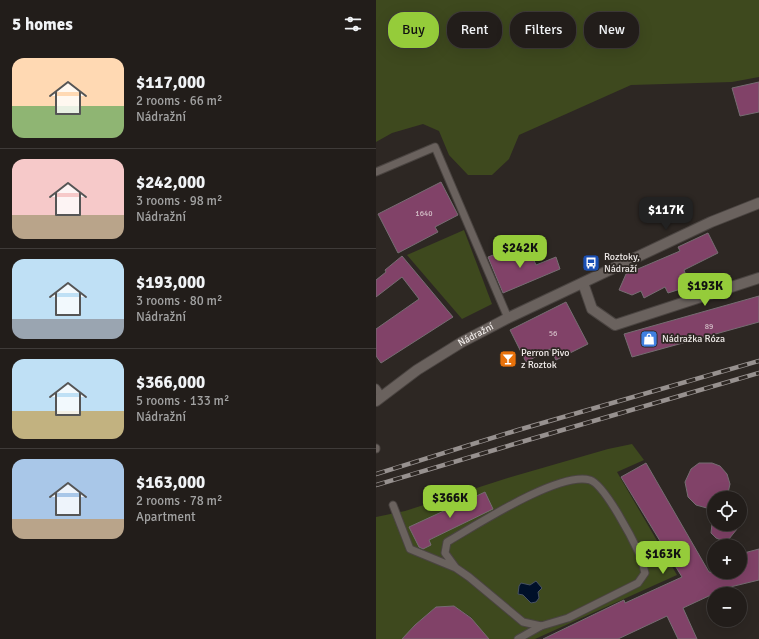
<!DOCTYPE html>
<meta charset="utf-8">
<style>
body{margin:0;font-family:Signika,sans-serif;background:#2a2623;color:#f1f3f6;height:100vh;display:flex;flex-direction:column;font-size:15px;white-space:nowrap}
*{box-sizing:border-box;margin:0}
p{font-size:13px;color:#a2a2a2}
.icon{flex:none;width:22px;height:22px;fill:none;stroke:currentColor;stroke-width:2;stroke-linecap:round;stroke-linejoin:round}
.map{position:relative;flex:1;overflow:hidden}
.side{display:flex;flex-direction:column;background:#221d1a;width:376px}
.side>*{flex:none}
.guide{position:absolute;left:12px;top:12px;width:311px;height:36px;display:flex;gap:8px}
.controls{position:absolute;left:331px;top:491px;display:grid;gap:8px}
.controls a{display:grid;place-items:center;width:40px;height:40px;border-radius:50%;background:#221d1a;box-shadow:0 4px 16px #0002,0 0 0 1px #3f3b39;font-size:20px}
.price{position:absolute;translate:-50% -34px;padding:0 9px;border-radius:8px;background:#95cc3a;color:#111;font-size:13px;line-height:26px;filter:drop-shadow(0 1px 2px #0008)}
.price::after{content:'';position:absolute;left:50%;top:24px;width:12px;height:9px;margin-left:-6px;background:inherit;clip-path:polygon(0 0,100% 0,50% 100%)}
.price.active{background:#222;color:#fff}
ul{padding:0;list-style:none}
li{display:flex;align-items:center;gap:12px;height:100px;padding:0 12px}
li+li{border-top:1px solid #3f3b39}
li span{display:grid;place-items:center;flex:none;width:112px;height:80px;border-radius:12px;color:#555}
li>.icon{margin-inline-start:auto}
span .icon{width:48px;height:48px;fill:#fffc;stroke-width:1}
li b{font-size:17px}
h2{display:flex;justify-content:space-between;align-items:center;height:48px;padding:0 12px;font-size:17px}
.tag{padding:0 14px;border-radius:16px;background:#221d1a;box-shadow:0 4px 16px #0002,0 0 0 1px #3f3b39;font-size:14px;line-height:36px}
.tag.active{background:#95cc3a;color:#111}
main{display:flex;flex:1;min-height:0}
.map>svg:first-child{display:block}
.green{fill:#3e491e}
.water{fill:#001029;stroke:#475162}
.building{fill:#814268;stroke:#766d72}
.lines{fill:none;stroke-linecap:round;stroke-linejoin:round}
.service-casing{stroke:#4a4441;stroke-width:9}
.minor-casing{stroke:#4a4441;stroke-width:12}
.secondary-casing{stroke:#4a4441;stroke-width:12}
.service{stroke:#6a625e;stroke-width:7}
.minor{stroke:#6a625e;stroke-width:10}
.secondary{stroke:#6a625e;stroke-width:10}
.rail-casing{stroke:#97918f;stroke-width:4.5}
.rail{stroke:#2d2723;stroke-width:3;stroke-dasharray:9;stroke-linecap:butt}
.labels{text-anchor:middle;dominant-baseline:central;stroke-width:3.5;stroke-linejoin:round;paint-order:stroke}
.number-label{font-size:8px;fill:#d3bfc7}
.poi-label{font-size:10px;fill:#eee9e7;stroke:#2d2723;text-anchor:start}
.street-label{font-size:10px;fill:#eee9e7;stroke:#2d2723}
</style>
<main>
<section class="side">
<h2>5 homes<svg class="icon" aria-label="filters" viewBox="0 0 24 24"><path d="M4 7h16M4 17h16"/><circle cx="9" cy="7" r="2"/><circle cx="15" cy="17" r="2"/></svg></h2>
<ul>
<li><span style="background:linear-gradient(#ffd9b3 60%,#8fb573 0)"><svg class="icon" aria-label="home" viewBox="0 0 24 24"><path d="M3 11l9-7 9 7M6 9v11h12V9"/></svg></span><div><b>$117,000</b><p>2 rooms · 66 m²</p><p>Nádražní</p></div></li>
<li><span style="background:linear-gradient(#f6c9c9 70%,#b9a48a 0)"><svg class="icon" aria-label="home" viewBox="0 0 24 24"><path d="M3 11l9-7 9 7M6 9v11h12V9"/></svg></span><div><b>$242,000</b><p>3 rooms · 98 m²</p><p>Nádražní</p></div></li>
<li><span style="background:linear-gradient(#bfe0f5 75%,#9aa5b1 0)"><svg class="icon" aria-label="home" viewBox="0 0 24 24"><path d="M3 11l9-7 9 7M6 9v11h12V9"/></svg></span><div><b>$193,000</b><p>3 rooms · 80 m²</p><p>Nádražní</p></div></li>
<li><span style="background:linear-gradient(#bfe0f5 65%,#c2b280 0)"><svg class="icon" aria-label="home" viewBox="0 0 24 24"><path d="M3 11l9-7 9 7M6 9v11h12V9"/></svg></span><div><b>$366,000</b><p>5 rooms · 133 m²</p><p>Nádražní</p></div></li>
<li><span style="background:linear-gradient(#a9c7e8 75%,#b9a48a 0)"><svg class="icon" aria-label="home" viewBox="0 0 24 24"><path d="M3 11l9-7 9 7M6 9v11h12V9"/></svg></span><div><b>$163,000</b><p>2 rooms · 78 m²</p><p>Apartment</p></div></li>
</ul>
</section>
<div class="map">
<svg width="383" height="639" viewBox="0 0 383 639">
<rect width="100%" height="100%" fill="#2d2723"/>
<g class="green">
<polygon points="0,0 383,0 383,77 356,82 255,85 143,135 133,159 116,175 92,175 73,155 63,131 47,124 16,133 0,142"/>
<polygon points="88,230 116,304 86,319 31,255"/>
<polygon points="256,444 268,460 241,472 301,575 159,639 109,639 95,617 78,606 60,607 39,625 34,630 31,639 0,639 0,517 29,511 135,477 232,449"/>
</g>
<polygon class="water" points="160,581 166,588 162,592 163,598 160,602 155,603 147,595 142,594 143,586 145,583 154,585"/>
<g class="building">
<polygon points="383,82 383,112 364,116 356,88"/>
<polygon points="65,182 82,215 59,227 62,232 22,253 2,214"/>
<polygon points="332,233 342,253 308,270 314,286 292,293 289,287 268,298 265,291 256,295 243,290 250,274 304,251 302,247"/>
<polygon points="153,249 160,265 180,257 184,269 127,293 112,257 128,251 131,258"/>
<polygon points="26,256 77,317 5,363 0,356 0,329 43,299 26,277 0,297 0,280 10,272 9,270"/>
<polygon points="383,296 383,322 256,357 248,334"/>
<polygon points="190,302 212,344 180,360 174,349 150,362 134,330"/>
<polygon points="270,463 333,572 364,572 364,554 383,549 383,580 350,588 307,608 321,639 302,639 291,616 242,639 167,639 248,600 249,603 306,577 245,477"/>
<polygon points="323,463 336,463 344,466 351,474 354,484 352,493 349,498 338,498 338,510 320,505 312,497 309,482 315,469"/>
<polygon points="109,492 117,509 53,540 55,545 47,549 43,547 33,527"/>
<polygon points="336,524 365,524 353,539 345,540 340,538 335,533"/>
<polygon points="78,606 95,618 113,639 26,639 39,625 60,607"/>
</g>
<g class="lines">
<g class="service-casing">
<g id="service">
<polyline points="0,172 59,147 132,318"/>
<polyline points="0,388 6,397"/>
<polyline points="0,448 0,449"/>
<path d="M17 505 34 549 80 568 93 577 147 622 165 626 192 618 262 583 269 573C267 567 267 561 264 555 257 540 229 485 214 480 183 471 99 526 71 542L69 553 80 568"/>
<polyline points="142,639 165,626"/>
</g>
</g>
<g class="minor-casing">
<polyline id="minor" points="207,283 216,309 239,325 383,278"/>
</g>
<g class="secondary-casing">
<g id="secondary">
<path id="s1" d="M0 401 41 370 86 342 132 318 335 222 383 203"/>
</g>
</g>
<use href="#service" class="service"/>
<use href="#minor" class="minor"/>
<use href="#secondary" class="secondary"/>
<g class="rail-casing">
<g id="rail">
<polyline points="0,474 142,430 383,361"/>
<polyline points="0,485 152,440 383,373"/>
</g>
</g>
<use href="#rail" class="rail"/>
</g>
<defs>
<g id="bus-square" transform="scale(0.9)"><rect x="-9" y="-9" width="18" height="18" rx="4" fill="#1a4fb4" stroke="#2d2723"/><path d="M-5-6H5V4H4V6H2V4H-2V6H-4V4H-5ZM-3.5-4V0h7V-4ZM-3.5 1.2v1.5H-2V1.2ZM2 1.2v1.5H3.5V1.2Z" fill="#fff"/></g>
<g id="shop-square" transform="scale(0.9)"><rect x="-9" y="-9" width="18" height="18" rx="4" fill="#3f7fe0" stroke="#2d2723"/><path d="M-5-2.5h2.3a2.7 3.5 0 0 1 5.4 0H5L5.5 6h-11ZM-1.5-2.5h3a1.5 2.3 0 0 0-3 0Z" fill="#fff"/></g>
<g id="bar-square" transform="scale(0.9)"><rect x="-9" y="-9" width="18" height="18" rx="4" fill="#e8710a" stroke="#2d2723"/><path d="M-6-5H6L.8 .8V4.5H3.5V6h-7V4.5H-.8V.8Z" fill="#fff"/></g>
</defs>
<g fill-rule="evenodd">
<use href="#bus-square" x="215" y="263"/>
<use href="#shop-square" x="273" y="339"/>
<use href="#bar-square" x="132" y="359"/>
</g>
<g class="labels">
<g class="number-label">
<text x="48" y="213">1640</text>
<text x="333" y="326">89</text>
<text x="177" y="333">56</text>
</g>
<g class="poi-label">
<text x="228" y="257">Roztoky,<tspan x="228" dy="12">Nádraží</tspan></text>
<text x="286" y="339">Nádražka Róza</text>
<text x="145" y="353">Perron Pivo<tspan x="145" dy="12">z Roztok</tspan></text>
</g>
<g class="street-label">
<text stroke="none"><textPath href="#s1" startOffset="120">Nádražní</textPath></text>
</g>
</g>
</svg>
<div class="controls">
<a><svg class="icon" aria-label="locate" viewBox="0 0 24 24"><circle cx="12" cy="12" r="6"/><path d="M12 2v4M12 18v4M2 12h4M18 12h4"/></svg></a>
<a>+</a>
<a>−</a>
</div>
<b class="price active" style="left:290px;top:231px">$117K</b>
<b class="price" style="left:144px;top:269px">$242K</b>
<b class="price" style="left:329px;top:307px">$193K</b>
<b class="price" style="left:74px;top:519px">$366K</b>
<b class="price" style="left:287px;top:575px">$163K</b>
<div class="guide">
<a class="tag active">Buy</a>
<a class="tag">Rent</a>
<a class="tag">Filters</a>
<a class="tag">New</a>
</div>
</div>
</main>
